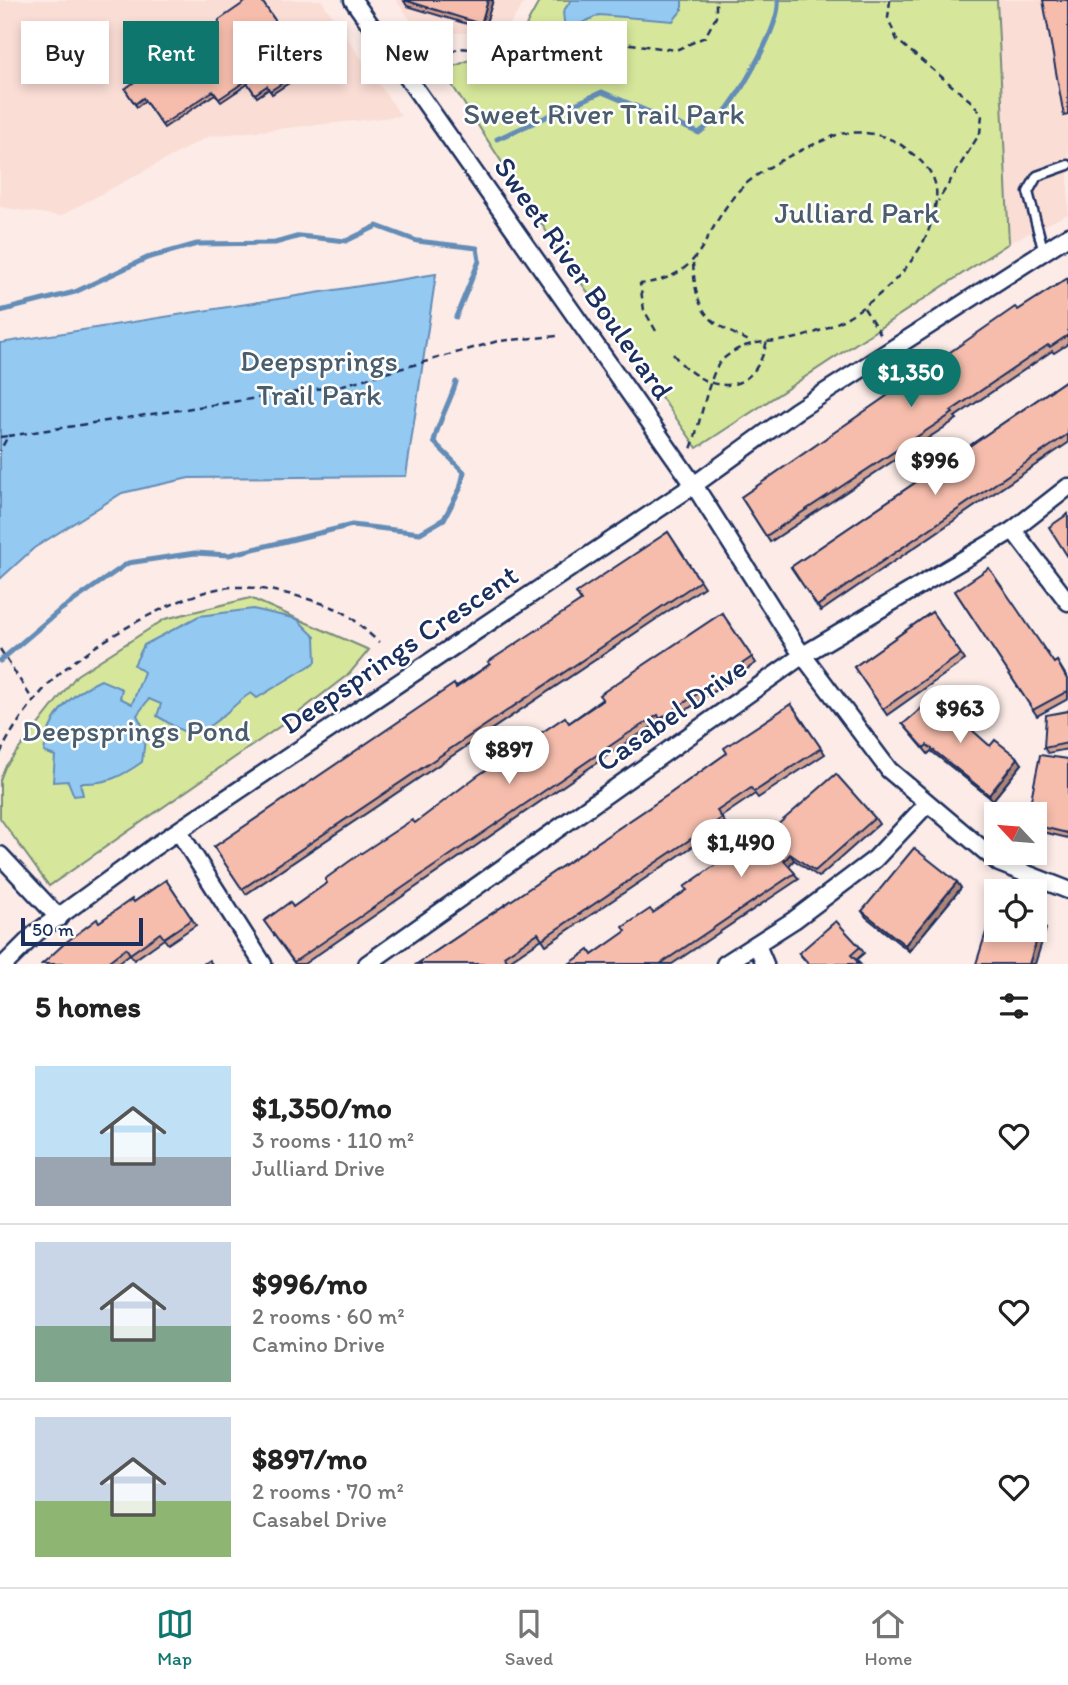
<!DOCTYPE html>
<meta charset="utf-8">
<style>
body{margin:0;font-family:Itim,sans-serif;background:#f2f2f2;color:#222;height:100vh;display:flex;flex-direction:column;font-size:26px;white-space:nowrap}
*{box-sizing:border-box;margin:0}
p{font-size:23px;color:#767676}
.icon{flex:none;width:38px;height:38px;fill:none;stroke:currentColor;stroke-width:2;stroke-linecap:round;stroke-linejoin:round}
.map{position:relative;height:964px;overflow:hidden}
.panel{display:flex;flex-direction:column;background:#fff;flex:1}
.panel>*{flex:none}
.banner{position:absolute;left:21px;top:21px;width:700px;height:63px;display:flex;gap:14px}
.needle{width:46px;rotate:296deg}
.buttons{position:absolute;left:984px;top:802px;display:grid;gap:14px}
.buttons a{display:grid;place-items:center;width:63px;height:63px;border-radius:0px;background:#fff;box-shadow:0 4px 10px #0003;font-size:35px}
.scale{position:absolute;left:21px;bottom:18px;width:122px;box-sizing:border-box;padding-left:7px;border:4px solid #1b2f5e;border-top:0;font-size:19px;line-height:24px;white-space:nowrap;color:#1b2f5e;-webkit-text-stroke:5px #fff;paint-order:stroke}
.price{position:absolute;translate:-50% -60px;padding:0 16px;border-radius:24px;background:#fff;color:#222;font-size:23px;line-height:46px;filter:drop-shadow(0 2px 4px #0008)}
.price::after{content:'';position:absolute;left:50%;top:42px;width:21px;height:16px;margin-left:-10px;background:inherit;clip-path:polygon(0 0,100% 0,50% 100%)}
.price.on{background:#0f766e;color:#fff}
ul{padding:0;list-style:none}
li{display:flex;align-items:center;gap:21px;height:175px;padding:0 35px}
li+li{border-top:2px solid #e0e0e0}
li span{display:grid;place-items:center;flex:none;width:196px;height:140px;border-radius:0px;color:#555}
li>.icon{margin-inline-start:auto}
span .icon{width:84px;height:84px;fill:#fffc;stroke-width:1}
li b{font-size:30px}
h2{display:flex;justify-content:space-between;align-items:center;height:84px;padding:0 35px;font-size:30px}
.tag{padding:0 24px;border-radius:0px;background:#fff;box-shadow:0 4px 10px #0003;font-size:24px;line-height:63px}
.tag.on{background:#0f766e;color:#fff}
.tab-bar{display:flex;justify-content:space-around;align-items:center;height:98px;border-top:2px solid #e0e0e0;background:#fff;font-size:19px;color:#767676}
.tab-bar a{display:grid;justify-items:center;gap:4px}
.tab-bar .on{color:#0f766e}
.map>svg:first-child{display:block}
.built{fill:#faddd5}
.green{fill:#d6e79b;stroke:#788b7c;stroke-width:2}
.water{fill:#94caf2;stroke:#648cb7;stroke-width:2}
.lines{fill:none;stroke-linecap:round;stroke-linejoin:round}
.stream{stroke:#648cb7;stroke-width:5}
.service-casing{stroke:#1b2f5e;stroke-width:13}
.minor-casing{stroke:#1b2f5e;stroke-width:21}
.path{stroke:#1b2f5e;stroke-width:2.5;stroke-dasharray:7 5;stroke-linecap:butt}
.service{stroke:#fff;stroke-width:8}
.minor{stroke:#fff;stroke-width:16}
.wall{fill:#d4a394;stroke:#1b2f5e;stroke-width:2}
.shaded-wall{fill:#ac8478;stroke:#1b2f5e;stroke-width:2}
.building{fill:#f6bdac;stroke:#1b2f5e;stroke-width:2}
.labels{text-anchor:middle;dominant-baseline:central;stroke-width:5;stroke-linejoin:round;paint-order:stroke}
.park-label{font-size:30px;fill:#4a5d6d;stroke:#fff}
.street-label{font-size:30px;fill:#1b2f5e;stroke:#fff}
</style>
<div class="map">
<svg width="1068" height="964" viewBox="0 0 1068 964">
<rect width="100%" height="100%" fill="#fcebe6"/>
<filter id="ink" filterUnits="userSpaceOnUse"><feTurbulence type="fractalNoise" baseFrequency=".0143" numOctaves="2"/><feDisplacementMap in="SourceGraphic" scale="14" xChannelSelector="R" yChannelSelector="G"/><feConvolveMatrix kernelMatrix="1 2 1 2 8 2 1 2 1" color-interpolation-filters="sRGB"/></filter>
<g filter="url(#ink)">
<g class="built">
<polygon points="0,0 321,0 401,116 209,136 60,216 0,207"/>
<polygon points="396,0 526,0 504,33 442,33 431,48"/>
<polygon points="997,0 1068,0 1068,214 1009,243"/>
</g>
<g class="green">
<polygon points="540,0 997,0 1009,243 697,448 561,254 443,71 518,40"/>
<polygon points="250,598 369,650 350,673 289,720 49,886 0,818 0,780 5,767 77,675 165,619"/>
</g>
<g class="water">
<polygon points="571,0 682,0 682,10 673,21 599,15 565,31 563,12"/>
<polygon points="436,274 406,476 189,478 122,493 34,548 0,579 0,343"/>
<path d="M253 609 297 619 315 637 316 662 257 698 251 693C233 703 208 737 186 732 176 729 165 720 157 716L161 704 149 699 137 715 146 733 142 762C121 777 106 784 80 783L83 795 74 796 68 781 53 782 55 756 44 752C48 716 69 694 101 680L122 689 120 698 132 704 144 672 134 665 144 645 199 616Z"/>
</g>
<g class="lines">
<g class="stream">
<path d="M497 139 602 92 699 133C708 125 721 118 728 108 743 88 781 24 778 0"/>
<polyline points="0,311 75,292 147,258 197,244 275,243 300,236 346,241 377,226 417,241 477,248 479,261 456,317"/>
<path d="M0 661 59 611 128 563 195 553 229 555 352 525 420 533 444 519 460 489 464 472 434 442C438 421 450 403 456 382"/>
</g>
<g class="service-casing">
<polyline id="service" points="1043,249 1028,192 1037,176 1068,165"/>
</g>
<g class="minor-casing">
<g id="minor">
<polyline points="353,0 694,485 796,646 889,770 999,863 1068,890"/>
<polyline points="1013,530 1068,602"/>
<polyline points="179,832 263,964"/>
<polyline points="0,855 59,918"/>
<polyline points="757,945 765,964"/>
<polyline points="5,964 36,933 154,847 694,485 796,411 1068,236"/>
<polyline points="367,964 803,655 1013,530 1068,487"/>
<polyline points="725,964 794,920 875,859 927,804"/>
</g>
</g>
<g class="path">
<polyline points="890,0 888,18 897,40 973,103 982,115 980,133 938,201"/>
<polyline points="431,66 458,48 487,50 550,74 616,42 676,50 705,37 716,17 716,0"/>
<path d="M693 263C696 313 705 321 751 342"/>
<polyline points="864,308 883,338"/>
<path d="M656 331 644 310 640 284C705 276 699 239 735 195 755 170 804 148 834 136 853 128 888 134 904 147 935 171 943 183 931 223 916 274 852 324 801 337 768 346 751 335 722 360 709 372 699 429 691 449"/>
<path d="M673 354C705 395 755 400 767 340"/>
<polyline points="8,436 343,385 498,341 558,336"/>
<polyline points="0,437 8,436 0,451"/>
<polyline points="0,649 34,702"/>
<path d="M0 754C13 726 37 694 60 673 94 643 188 587 234 587 262 586 311 598 337 609 352 615 366 632 379 642"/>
</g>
<use href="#service" class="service"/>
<use href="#minor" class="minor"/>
</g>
<g class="wall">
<polygon points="261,0 309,70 272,94 269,89 257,97 248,84 221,102 215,94 164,128 145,101 137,107 125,89 217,34"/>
<polygon points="493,0 484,29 407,6 404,1"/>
<polygon points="1068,278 1068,344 1054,353 1052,351 955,417 957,419 770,542 741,497 1018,310"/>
<polygon points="1068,379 1068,443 821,611 791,567"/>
<polygon points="668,532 704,587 246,894 214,847 490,664 581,601"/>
<polygon points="955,591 1054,663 1057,661 1068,679 1068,699 1037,716"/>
<polygon points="932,612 965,660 887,715 854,667"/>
<polygon points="722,613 756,663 664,725 662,721 630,740 304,964 295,964 264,921 293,907 415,823 569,723"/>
<polygon points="791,704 825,754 758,798 755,794 721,817 726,824 546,945 542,939 508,962 510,964 417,964 668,795 727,753"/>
<polygon points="1068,711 1068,749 1048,753 1044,748"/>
<polygon points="903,724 960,724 990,746 1022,764 993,800 931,751 928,754"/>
<polygon points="1068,759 1068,838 1034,830 1034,814"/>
<polygon points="875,818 879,824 819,877 794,860 788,866 799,879 672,964 569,964 592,955 744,852"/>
<polygon points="166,880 196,925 168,944 164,939 134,960 130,954 117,964 42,964 99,922 134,902"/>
<polygon points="957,882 961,888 909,951 866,917 862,911"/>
<polygon points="860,947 864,953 856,960 860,964 808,964 799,953"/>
</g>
<g class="shaded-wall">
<polygon points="488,0 493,0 484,29 481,24"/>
<polygon points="1018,758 1022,764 993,800 989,795"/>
<polygon points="790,854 794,860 788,867 784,861"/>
<polygon points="957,882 961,888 909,951 905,945"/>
<polygon points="1042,924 1046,929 1035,964 1029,964"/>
</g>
<g class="building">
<polygon points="248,0 261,0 307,67 270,91 267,86 255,94 246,81 219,99 213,91 162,125 143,98 135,104 125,89 201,31 217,34 219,20"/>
<polygon points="404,0 488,0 481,24"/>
<polygon points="1043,0 1068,0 1068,115 1064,116"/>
<polygon points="1068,278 1068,335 1050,347 1048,345 951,411 953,413 766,536 741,497 1015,307 1018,310"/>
<polygon points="1068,379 1068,434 817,606 791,567"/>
<polygon points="1068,514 1068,557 1049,527"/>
<polygon points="668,532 700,581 242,889 214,847 454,684 456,688 490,664 488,662 581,601 576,593"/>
<polygon points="989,568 1054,663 1057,661 1068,681 1068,691 1033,710 955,591"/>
<polygon points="932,612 961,654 883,709 854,667"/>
<polygon points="722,613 752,657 660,719 658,715 626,735 294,962 264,921 290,902 293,907 327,883 325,879 354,858 412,820 415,823 477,776 565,717 569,723 603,700 599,695"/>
<polygon points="937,695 960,724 962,721 990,746 995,740 1018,758 989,795 927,745 924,748 903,724"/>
<polygon points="791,704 821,748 754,792 751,788 717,811 722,818 542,939 538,933 504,956 508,962 505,964 417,964 668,795 727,753 724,748"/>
<polygon points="1068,711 1068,743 1044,748 1046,715"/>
<polygon points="1040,755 1068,759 1068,830 1067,833 1034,825 1034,814 1028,814"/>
<polygon points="836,774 875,818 815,871 790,854 784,861 795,873 660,964 569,964 589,950 592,955 626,931 623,927 650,909 653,913 687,890 684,887 711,868 741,848 744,852 777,829 775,827"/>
<polygon points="914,848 957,882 905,945 862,911"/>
<polygon points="166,880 192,919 164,938 160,933 130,954 126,948 105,964 42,964 65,943 97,919 99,922 132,899 134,902"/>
<polygon points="994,907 996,908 996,929 1034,929 1034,921 1042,924 1029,964 976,964"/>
<polygon points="836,921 860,947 851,955 860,964 809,964 799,953"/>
<polygon points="209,960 212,964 203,964"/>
</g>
</g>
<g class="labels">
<g class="park-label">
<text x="604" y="113">Sweet River Trail Park</text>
<text x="857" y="212">Julliard Park</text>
<text x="319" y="360">Deepsprings<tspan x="319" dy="34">Trail Park</tspan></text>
<text x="136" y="730">Deepsprings Pond</text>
</g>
<g class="street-label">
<text transform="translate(584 278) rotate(55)">Sweet River Boulevard</text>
<text transform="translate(399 649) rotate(-34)">Deepsprings Crescent</text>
<text transform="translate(671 714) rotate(-35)">Casabel Drive</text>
</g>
</g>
</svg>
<div class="buttons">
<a><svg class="needle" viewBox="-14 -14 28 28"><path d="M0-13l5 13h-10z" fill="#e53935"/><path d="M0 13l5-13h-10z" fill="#767676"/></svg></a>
<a><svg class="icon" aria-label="locate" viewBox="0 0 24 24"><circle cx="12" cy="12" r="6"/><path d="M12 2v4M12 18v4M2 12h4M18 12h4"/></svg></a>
</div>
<div class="scale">50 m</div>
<b class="price on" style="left:911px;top:409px">$1,350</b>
<b class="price" style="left:935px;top:497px">$996</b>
<b class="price" style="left:960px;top:745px">$963</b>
<b class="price" style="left:509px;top:786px">$897</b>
<b class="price" style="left:741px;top:879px">$1,490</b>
<div class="banner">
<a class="tag">Buy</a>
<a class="tag on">Rent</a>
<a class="tag">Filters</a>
<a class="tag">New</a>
<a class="tag">Apartment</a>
</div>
</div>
<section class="panel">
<h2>5 homes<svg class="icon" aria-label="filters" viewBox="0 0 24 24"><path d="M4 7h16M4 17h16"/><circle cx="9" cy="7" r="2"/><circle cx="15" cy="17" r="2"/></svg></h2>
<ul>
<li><span style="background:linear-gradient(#bfe0f5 65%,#9aa5b1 0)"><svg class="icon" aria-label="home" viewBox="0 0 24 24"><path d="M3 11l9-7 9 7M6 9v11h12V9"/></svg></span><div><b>$1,350/mo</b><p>3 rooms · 110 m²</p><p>Julliard Drive</p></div><svg class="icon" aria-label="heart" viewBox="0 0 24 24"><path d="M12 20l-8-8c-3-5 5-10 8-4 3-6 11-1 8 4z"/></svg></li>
<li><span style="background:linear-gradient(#c9d6e8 60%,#7fa58c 0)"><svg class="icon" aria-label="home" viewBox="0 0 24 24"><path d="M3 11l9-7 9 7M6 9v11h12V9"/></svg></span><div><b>$996/mo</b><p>2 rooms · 60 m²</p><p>Camino Drive</p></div><svg class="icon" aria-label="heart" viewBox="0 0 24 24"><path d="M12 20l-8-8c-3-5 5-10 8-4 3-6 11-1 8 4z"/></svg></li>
<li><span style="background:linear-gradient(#c9d6e8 60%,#8fb573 0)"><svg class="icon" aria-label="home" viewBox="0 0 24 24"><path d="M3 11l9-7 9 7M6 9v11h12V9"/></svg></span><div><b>$897/mo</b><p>2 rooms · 70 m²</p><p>Casabel Drive</p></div><svg class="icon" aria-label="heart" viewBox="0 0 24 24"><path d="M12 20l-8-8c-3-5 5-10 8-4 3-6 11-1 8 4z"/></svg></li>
</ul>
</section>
<nav class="tab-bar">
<a class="on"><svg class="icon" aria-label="map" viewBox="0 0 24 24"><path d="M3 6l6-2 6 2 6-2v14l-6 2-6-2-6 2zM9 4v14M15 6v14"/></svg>Map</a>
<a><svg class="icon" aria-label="saved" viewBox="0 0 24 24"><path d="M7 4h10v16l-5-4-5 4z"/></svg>Saved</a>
<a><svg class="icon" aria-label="home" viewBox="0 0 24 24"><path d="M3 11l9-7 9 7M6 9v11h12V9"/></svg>Home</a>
</nav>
